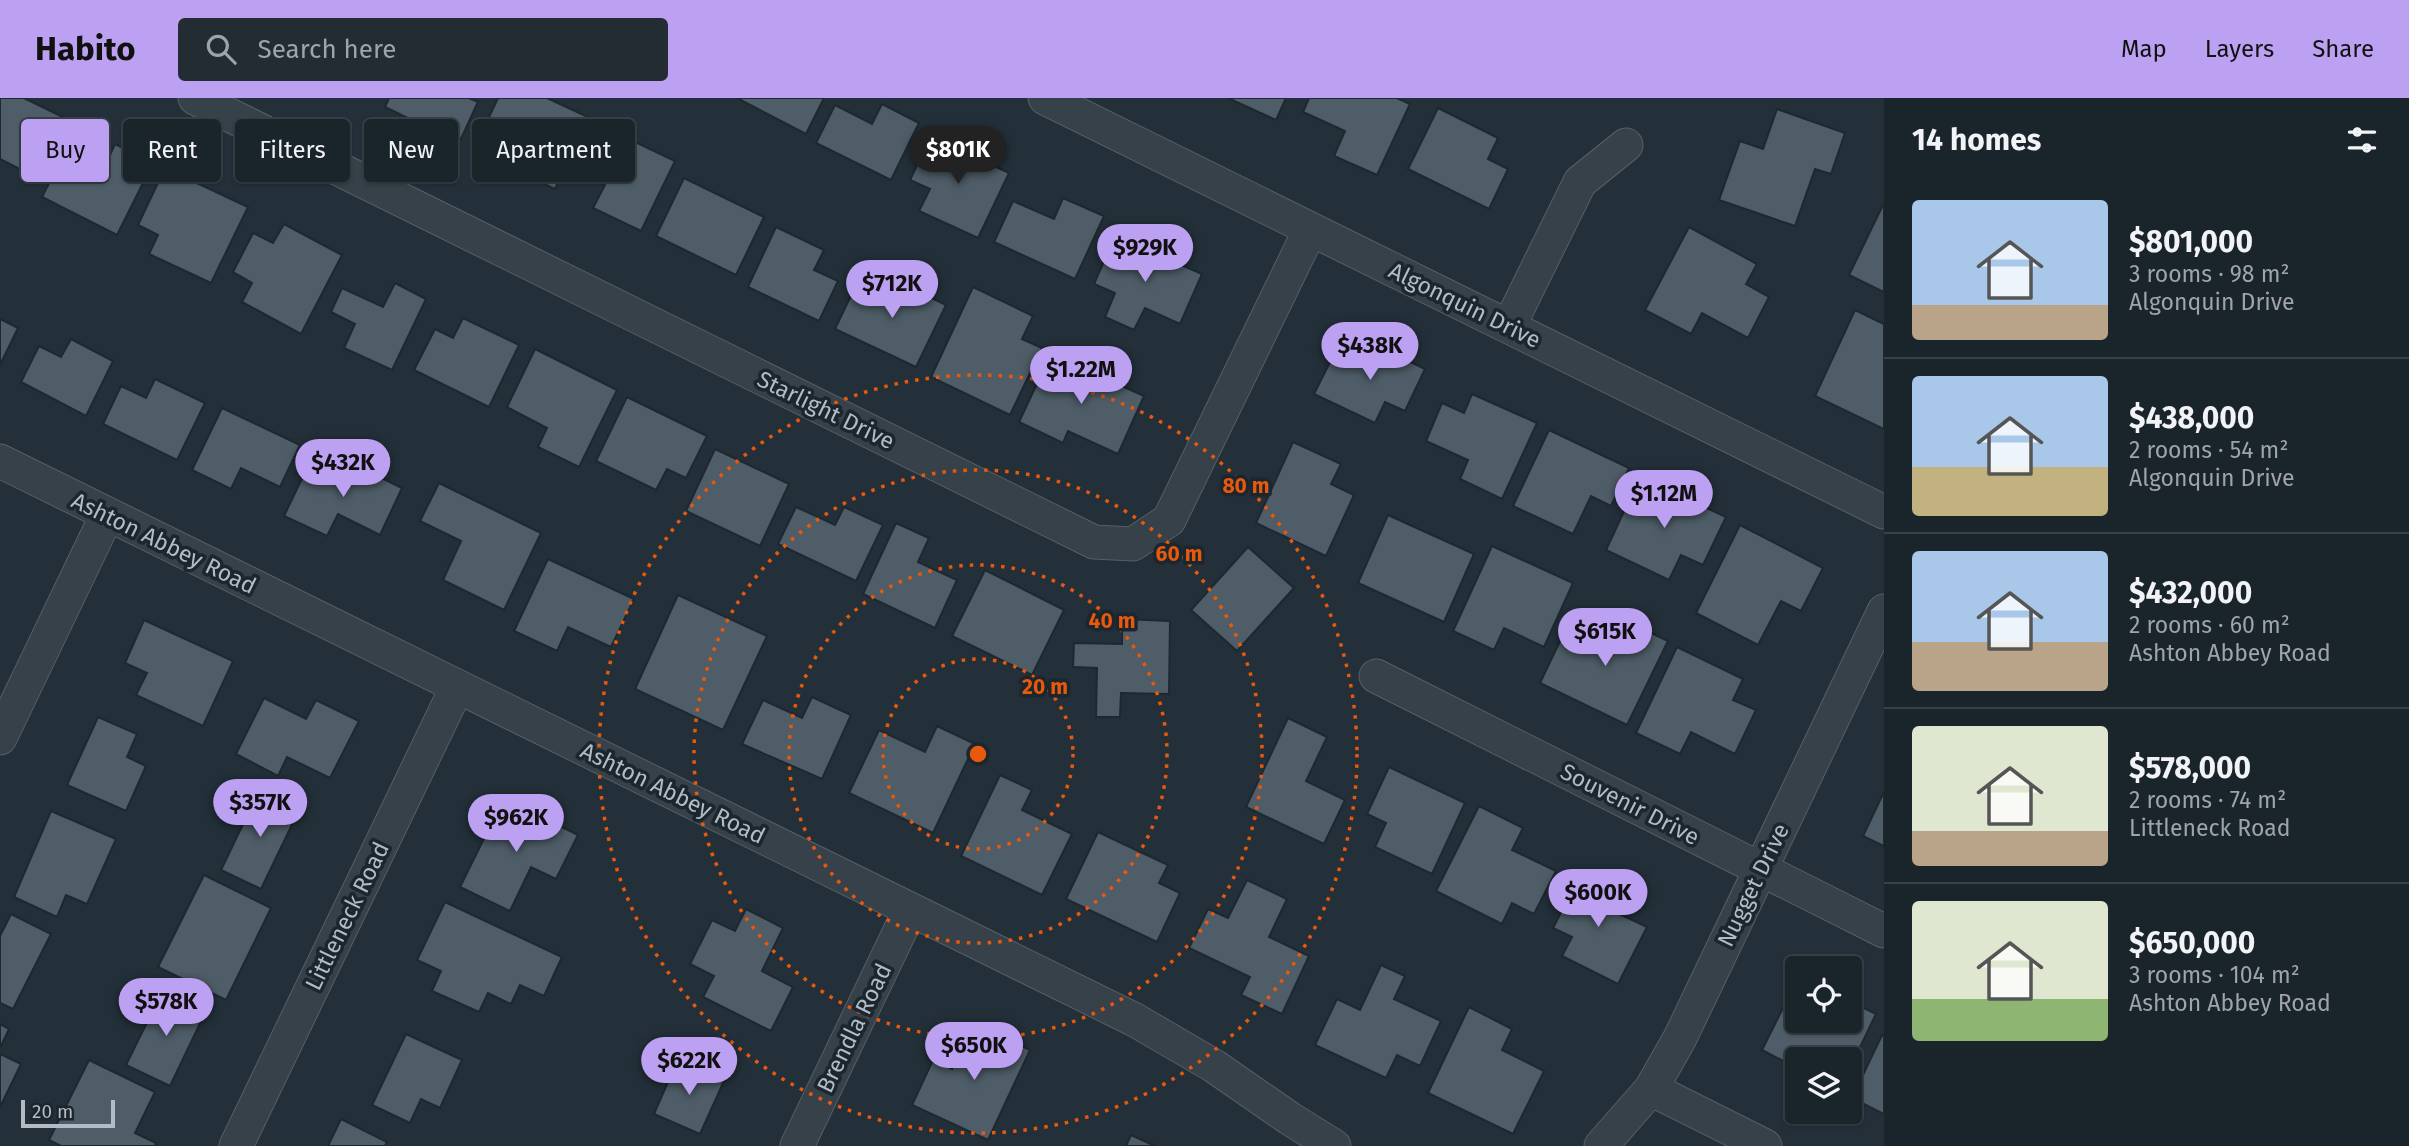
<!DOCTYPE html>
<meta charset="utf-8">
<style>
body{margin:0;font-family:"Fira Sans",sans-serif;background:#232c33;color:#f1f3f6;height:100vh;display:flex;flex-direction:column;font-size:26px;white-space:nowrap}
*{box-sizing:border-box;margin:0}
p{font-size:23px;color:#9fa4a9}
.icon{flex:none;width:38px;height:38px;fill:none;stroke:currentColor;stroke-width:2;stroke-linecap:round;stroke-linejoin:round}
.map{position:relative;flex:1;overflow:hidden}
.panel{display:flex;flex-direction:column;background:#1a242b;width:525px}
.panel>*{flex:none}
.banner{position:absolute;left:21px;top:21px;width:665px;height:63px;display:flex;gap:14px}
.tools{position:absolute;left:1785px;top:858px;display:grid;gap:14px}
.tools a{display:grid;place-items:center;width:77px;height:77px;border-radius:7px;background:#1a242b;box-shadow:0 2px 5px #0004,0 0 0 2px #384147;font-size:35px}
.scale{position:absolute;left:21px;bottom:18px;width:94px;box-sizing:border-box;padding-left:7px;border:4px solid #b2bcc5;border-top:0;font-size:19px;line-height:24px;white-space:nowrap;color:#b2bcc5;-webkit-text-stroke:5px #1c262e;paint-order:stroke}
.price{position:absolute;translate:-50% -60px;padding:0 16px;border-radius:24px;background:#bca0f2;color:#111;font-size:23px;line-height:46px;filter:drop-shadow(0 2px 4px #0008)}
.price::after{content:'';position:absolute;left:50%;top:42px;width:21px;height:16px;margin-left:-10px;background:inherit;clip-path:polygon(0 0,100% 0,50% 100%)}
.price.on{background:#222;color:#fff}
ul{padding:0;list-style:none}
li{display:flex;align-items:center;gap:21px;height:175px;padding:0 28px}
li+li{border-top:2px solid #384147}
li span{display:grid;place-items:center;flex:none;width:196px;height:140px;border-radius:7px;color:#555}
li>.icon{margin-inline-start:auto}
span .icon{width:84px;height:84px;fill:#fffc;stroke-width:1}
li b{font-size:30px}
h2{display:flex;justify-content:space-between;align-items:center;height:84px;padding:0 28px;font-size:30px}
.tag{padding:0 24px;border-radius:7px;background:#1a242b;box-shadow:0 2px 5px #0004,0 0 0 2px #384147;font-size:24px;line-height:63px}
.tag.on{background:#bca0f2;color:#111}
header{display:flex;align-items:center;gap:42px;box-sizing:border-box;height:98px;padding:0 35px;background:#bca0f2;color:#111}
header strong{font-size:33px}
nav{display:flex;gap:38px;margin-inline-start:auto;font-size:24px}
.search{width:490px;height:63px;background:#232c33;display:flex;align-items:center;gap:18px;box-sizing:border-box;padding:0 24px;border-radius:7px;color:#9fa4a9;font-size:26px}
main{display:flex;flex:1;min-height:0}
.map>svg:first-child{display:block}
.building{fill:#4e5d67;stroke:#1e2830;stroke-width:2}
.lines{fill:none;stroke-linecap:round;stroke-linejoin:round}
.street-casing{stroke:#555f67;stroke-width:35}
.street{stroke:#374149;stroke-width:33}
.ring{fill:none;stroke:#e8590c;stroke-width:3.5;stroke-dasharray:3.5 7}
.labels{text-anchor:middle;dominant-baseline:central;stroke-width:7;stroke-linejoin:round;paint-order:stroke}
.street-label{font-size:23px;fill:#b2bcc5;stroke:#1c262e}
.centre{fill:#e8590c;stroke:#1c262e;stroke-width:3.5}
.ring-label{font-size:21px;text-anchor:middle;font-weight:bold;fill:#e8590c;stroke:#1c262e;stroke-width:7;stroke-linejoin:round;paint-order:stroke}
</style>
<header>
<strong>Habito</strong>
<div class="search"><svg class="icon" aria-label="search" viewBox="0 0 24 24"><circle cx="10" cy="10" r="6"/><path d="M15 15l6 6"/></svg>Search here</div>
<nav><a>Map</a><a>Layers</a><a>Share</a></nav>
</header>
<main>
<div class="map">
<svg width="1884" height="1048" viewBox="0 0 1884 1048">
<rect width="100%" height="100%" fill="#233039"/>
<g class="building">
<polygon points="0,0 24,0 67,21 37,80 0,61"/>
<polygon points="389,0 469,0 478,4 459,45 385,9"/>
<polygon points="498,0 547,0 588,19 555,91 473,53"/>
<polygon points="737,0 824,0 806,36"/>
<polygon points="1228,0 1286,0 1276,22"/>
<polygon points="1309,0 1397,0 1410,6 1377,77 1334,58 1345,33 1303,14"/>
<polygon points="882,6 919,25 891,82 816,45 835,7 872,26"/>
<polygon points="1438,10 1498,40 1488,61 1508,71 1489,111 1408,71"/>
<polygon points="1777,11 1845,35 1831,76 1815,71 1795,128 1719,102 1740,43 1763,51"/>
<polygon points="604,29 675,63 641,133 593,110 605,87 581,75"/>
<polygon points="931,38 1009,75 978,140 919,113 930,91 910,82"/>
<polygon points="115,46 153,65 117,137 42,99 66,52 104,70"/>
<polygon points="165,70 248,109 211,185 149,156 158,137 138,127"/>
<polygon points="684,80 764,119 736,177 656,138"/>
<polygon points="1063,100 1104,118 1075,181 994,144 1013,103 1054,121"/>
<polygon points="1884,105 1884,194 1849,177"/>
<polygon points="284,126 342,157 301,236 242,204 252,185 233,174 253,135 273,145"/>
<polygon points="776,129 824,152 814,172 838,183 819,223 748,189"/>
<polygon points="1689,129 1757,166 1746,186 1769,199 1748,240 1702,215 1691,236 1645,212"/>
<polygon points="1115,138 1202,176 1180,226 1145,210 1134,232 1105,219 1115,195 1094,186"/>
<polygon points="885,177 946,207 916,269 835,231 855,189 875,198"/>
<polygon points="395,185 426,201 392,272 344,250 355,226 331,214 342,190 383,209"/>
<polygon points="973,189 1033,218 1022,241 1042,250 1010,317 931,279"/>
<polygon points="1855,212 1884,226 1884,331 1815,298"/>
<polygon points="463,220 519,247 489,309 414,272 435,231 453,240"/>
<polygon points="0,221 18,230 0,267"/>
<polygon points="71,241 113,263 86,318 21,284 39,248 61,259"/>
<polygon points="1365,242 1425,271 1405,313 1385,304 1375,325 1314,296 1335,254 1355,263"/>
<polygon points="535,251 617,292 579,369 538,349 547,330 507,309"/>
<polygon points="1051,256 1144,298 1118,356 1068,333 1063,345 1019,324"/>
<polygon points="155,281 205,305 177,362 103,326 121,288 146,300"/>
<polygon points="1472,296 1537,325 1502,401 1460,381 1468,362 1426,343 1442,305 1464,315"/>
<polygon points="627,299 707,338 686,380 667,371 656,392 596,363"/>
<polygon points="222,310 300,347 280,389 241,370 231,391 192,372"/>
<polygon points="1549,332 1629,370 1611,408 1591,398 1573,436 1513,408"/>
<polygon points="1293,344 1341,366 1331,386 1354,397 1326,458 1256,425"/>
<polygon points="715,351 789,386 760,448 686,413"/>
<polygon points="339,359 402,390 380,437 338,416 327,438 284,418 306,372 327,382"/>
<polygon points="1640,379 1726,419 1703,467 1681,457 1669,482 1606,452"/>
<polygon points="439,385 541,435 504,512 443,482 461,443 420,423"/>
<polygon points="796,409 835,427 844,409 883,427 856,483 778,446"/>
<polygon points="1388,417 1474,456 1444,524 1358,485"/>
<polygon points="896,425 929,440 918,464 957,482 935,530 863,496"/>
<polygon points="1740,427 1823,470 1801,513 1781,503 1758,547 1696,515"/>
<polygon points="1492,448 1573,485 1544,549 1504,530 1494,552 1453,533"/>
<polygon points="1248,449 1294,490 1237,553 1191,512"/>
<polygon points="548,461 634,501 611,549 568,529 557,553 514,533"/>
<polygon points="985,472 1064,512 1032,577 952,538"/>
<polygon points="678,497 767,538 723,632 635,591"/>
<polygon points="1122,521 1170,523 1169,596 1121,595 1120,619 1096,619 1097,570 1073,569 1074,545 1122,546"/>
<polygon points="144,522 233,563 203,628 136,597 147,575 125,565"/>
<polygon points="1570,522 1614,543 1624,522 1668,543 1627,627 1540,585"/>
<polygon points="1677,549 1743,581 1733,602 1756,612 1735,656 1691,634 1680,656 1636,635"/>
<polygon points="812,599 851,617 822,681 742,646 763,602 802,620"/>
<polygon points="264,600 306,621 316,602 359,623 330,680 287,659 278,678 236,656"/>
<polygon points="98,619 137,636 127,659 146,668 126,713 67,687"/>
<polygon points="1288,620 1327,639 1306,683 1345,702 1324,746 1246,709"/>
<polygon points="937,628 975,646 933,735 849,695 879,632 925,654"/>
<polygon points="1389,669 1465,705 1432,776 1375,749 1386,725 1367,716"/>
<polygon points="1000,677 1032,692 1022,712 1072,736 1042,797 961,758"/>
<polygon points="260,691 300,710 261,791 221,772"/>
<polygon points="1884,694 1884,748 1863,738"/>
<polygon points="504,700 578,737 556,781 531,769 510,813 460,789"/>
<polygon points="1479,708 1523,730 1512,752 1556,773 1534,816 1512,805 1502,826 1436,793"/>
<polygon points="51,713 116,741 87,806 66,797 57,819 14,799"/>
<polygon points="1098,734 1168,767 1159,785 1180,795 1157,844 1066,801"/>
<polygon points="1582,773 1619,792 1609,811 1647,829 1618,886 1562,858 1572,839 1553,830"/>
<polygon points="204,777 271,810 226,902 158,869"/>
<polygon points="1247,782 1287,801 1269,839 1309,858 1282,916 1241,897 1250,879 1189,850 1208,811 1228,820"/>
<polygon points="445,804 562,859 544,898 520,887 511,906 488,895 479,914 432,893 441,873 417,862"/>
<polygon points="746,811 783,830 762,873 793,889 771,933 703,899 714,878 690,866 712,822 735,833"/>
<polygon points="11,816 51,836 13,911 0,905 0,838"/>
<polygon points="1381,867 1405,878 1394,901 1441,923 1420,968 1397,957 1386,980 1315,947 1337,901 1360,912"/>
<polygon points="163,892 206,913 170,988 126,967"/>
<polygon points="1790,896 1797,900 1797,922 1850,922 1850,903 1876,916 1850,970 1850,961 1797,961 1797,970 1762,952"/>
<polygon points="1469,909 1512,931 1502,952 1544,973 1513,1036 1428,995"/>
<polygon points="973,925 1030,952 988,1042 912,1007 933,962 952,971"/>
<polygon points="0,926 9,931 0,950"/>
<polygon points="406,936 462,962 440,1010 421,1001 410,1025 372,1007"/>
<polygon points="1882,937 1884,938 1884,1016 1852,1000"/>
<polygon points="0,956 21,966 0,1009"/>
<polygon points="89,962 155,994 135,1035 156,1045 155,1048 61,1048 49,1042"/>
<polygon points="677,963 724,983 700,1036 654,1016"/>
<polygon points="341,1021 387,1044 385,1048 328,1048"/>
<polygon points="1131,1037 1155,1048 1126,1048"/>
</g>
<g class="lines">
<g class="street-casing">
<g id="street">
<polyline points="195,0 1094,444 1133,446 1169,422 1310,132"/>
<polyline points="1045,0 1884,414"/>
<polyline points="1509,228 1580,84 1626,47"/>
<polyline points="0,363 1135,922 1214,968 1289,1020 1334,1048"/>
<polyline points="1376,578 1884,833"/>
<polyline points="0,640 107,417"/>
<polyline points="1651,991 1765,1048"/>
<polyline points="236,1048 457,589"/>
<polyline points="797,1048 910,812"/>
<polyline points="1601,1048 1651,991 1680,940 1884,513"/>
</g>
</g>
<use href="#street" class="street"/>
</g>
<g class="ring">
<circle cx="978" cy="656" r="95"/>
<circle cx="978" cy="656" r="189"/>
<circle cx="978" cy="656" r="284"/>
<circle cx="978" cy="656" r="379"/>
</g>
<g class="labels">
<g class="street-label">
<text transform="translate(1465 207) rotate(26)">Algonquin Drive</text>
<text transform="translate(826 312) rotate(26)">Starlight Drive</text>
<text transform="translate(164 445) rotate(26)">Ashton Abbey Road</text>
<text transform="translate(673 695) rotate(26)">Ashton Abbey Road</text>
<text transform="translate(1630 706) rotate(27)">Souvenir Drive</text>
<text transform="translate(1753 787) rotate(-64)">Nugget Drive</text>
<text transform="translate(347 818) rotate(-64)">Littleneck Road</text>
<text transform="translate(854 930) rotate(-64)">Brendla Road</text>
</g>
</g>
<circle cx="978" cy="656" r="10" class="centre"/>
<g class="ring-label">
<text x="1246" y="395">80 m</text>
<text x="1179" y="463">60 m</text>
<text x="1112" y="530">40 m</text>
<text x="1045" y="596">20 m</text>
</g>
</svg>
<div class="tools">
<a><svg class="icon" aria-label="locate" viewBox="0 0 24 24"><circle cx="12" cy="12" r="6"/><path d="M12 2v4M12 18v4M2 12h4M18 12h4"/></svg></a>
<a><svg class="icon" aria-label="layers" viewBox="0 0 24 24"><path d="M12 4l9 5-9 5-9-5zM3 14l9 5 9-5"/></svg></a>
</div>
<div class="scale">20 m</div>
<b class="price on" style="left:958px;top:88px">$801K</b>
<b class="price" style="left:1145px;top:186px">$929K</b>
<b class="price" style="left:892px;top:222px">$712K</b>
<b class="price" style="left:1370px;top:284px">$438K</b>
<b class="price" style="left:1081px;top:308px">$1.22M</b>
<b class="price" style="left:343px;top:401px">$432K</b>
<b class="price" style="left:1664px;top:432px">$1.12M</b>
<b class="price" style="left:1605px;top:570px">$615K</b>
<b class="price" style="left:260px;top:741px">$357K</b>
<b class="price" style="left:516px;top:756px">$962K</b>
<b class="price" style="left:1598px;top:831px">$600K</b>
<b class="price" style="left:166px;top:940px">$578K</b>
<b class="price" style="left:974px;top:984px">$650K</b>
<b class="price" style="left:689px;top:999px">$622K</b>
<div class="banner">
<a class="tag on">Buy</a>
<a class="tag">Rent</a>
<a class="tag">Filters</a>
<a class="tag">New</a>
<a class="tag">Apartment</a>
</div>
</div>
<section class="panel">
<h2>14 homes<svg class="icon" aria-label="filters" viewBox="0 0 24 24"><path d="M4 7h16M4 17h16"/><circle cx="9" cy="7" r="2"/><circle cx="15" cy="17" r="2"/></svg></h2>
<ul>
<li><span style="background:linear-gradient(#a9c7e8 75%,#b9a48a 0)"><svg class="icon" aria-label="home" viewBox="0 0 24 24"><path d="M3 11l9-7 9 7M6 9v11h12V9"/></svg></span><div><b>$801,000</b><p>3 rooms · 98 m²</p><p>Algonquin Drive</p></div></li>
<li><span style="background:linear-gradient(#a9c7e8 65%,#c2b280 0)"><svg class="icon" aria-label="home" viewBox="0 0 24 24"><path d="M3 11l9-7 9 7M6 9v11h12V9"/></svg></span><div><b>$438,000</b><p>2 rooms · 54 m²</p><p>Algonquin Drive</p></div></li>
<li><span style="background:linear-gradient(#a9c7e8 65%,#b9a48a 0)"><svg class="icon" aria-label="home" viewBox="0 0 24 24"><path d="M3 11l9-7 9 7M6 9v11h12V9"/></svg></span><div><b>$432,000</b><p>2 rooms · 60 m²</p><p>Ashton Abbey Road</p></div></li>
<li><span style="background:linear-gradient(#dfe7d0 75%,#b9a48a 0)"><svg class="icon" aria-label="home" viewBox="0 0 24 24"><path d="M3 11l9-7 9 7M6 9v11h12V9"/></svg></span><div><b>$578,000</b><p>2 rooms · 74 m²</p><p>Littleneck Road</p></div></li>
<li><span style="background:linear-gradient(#dfe7d0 70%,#8fb573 0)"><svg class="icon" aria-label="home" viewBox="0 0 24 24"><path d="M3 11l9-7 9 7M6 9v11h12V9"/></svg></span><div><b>$650,000</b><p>3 rooms · 104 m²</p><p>Ashton Abbey Road</p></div></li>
</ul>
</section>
</main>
